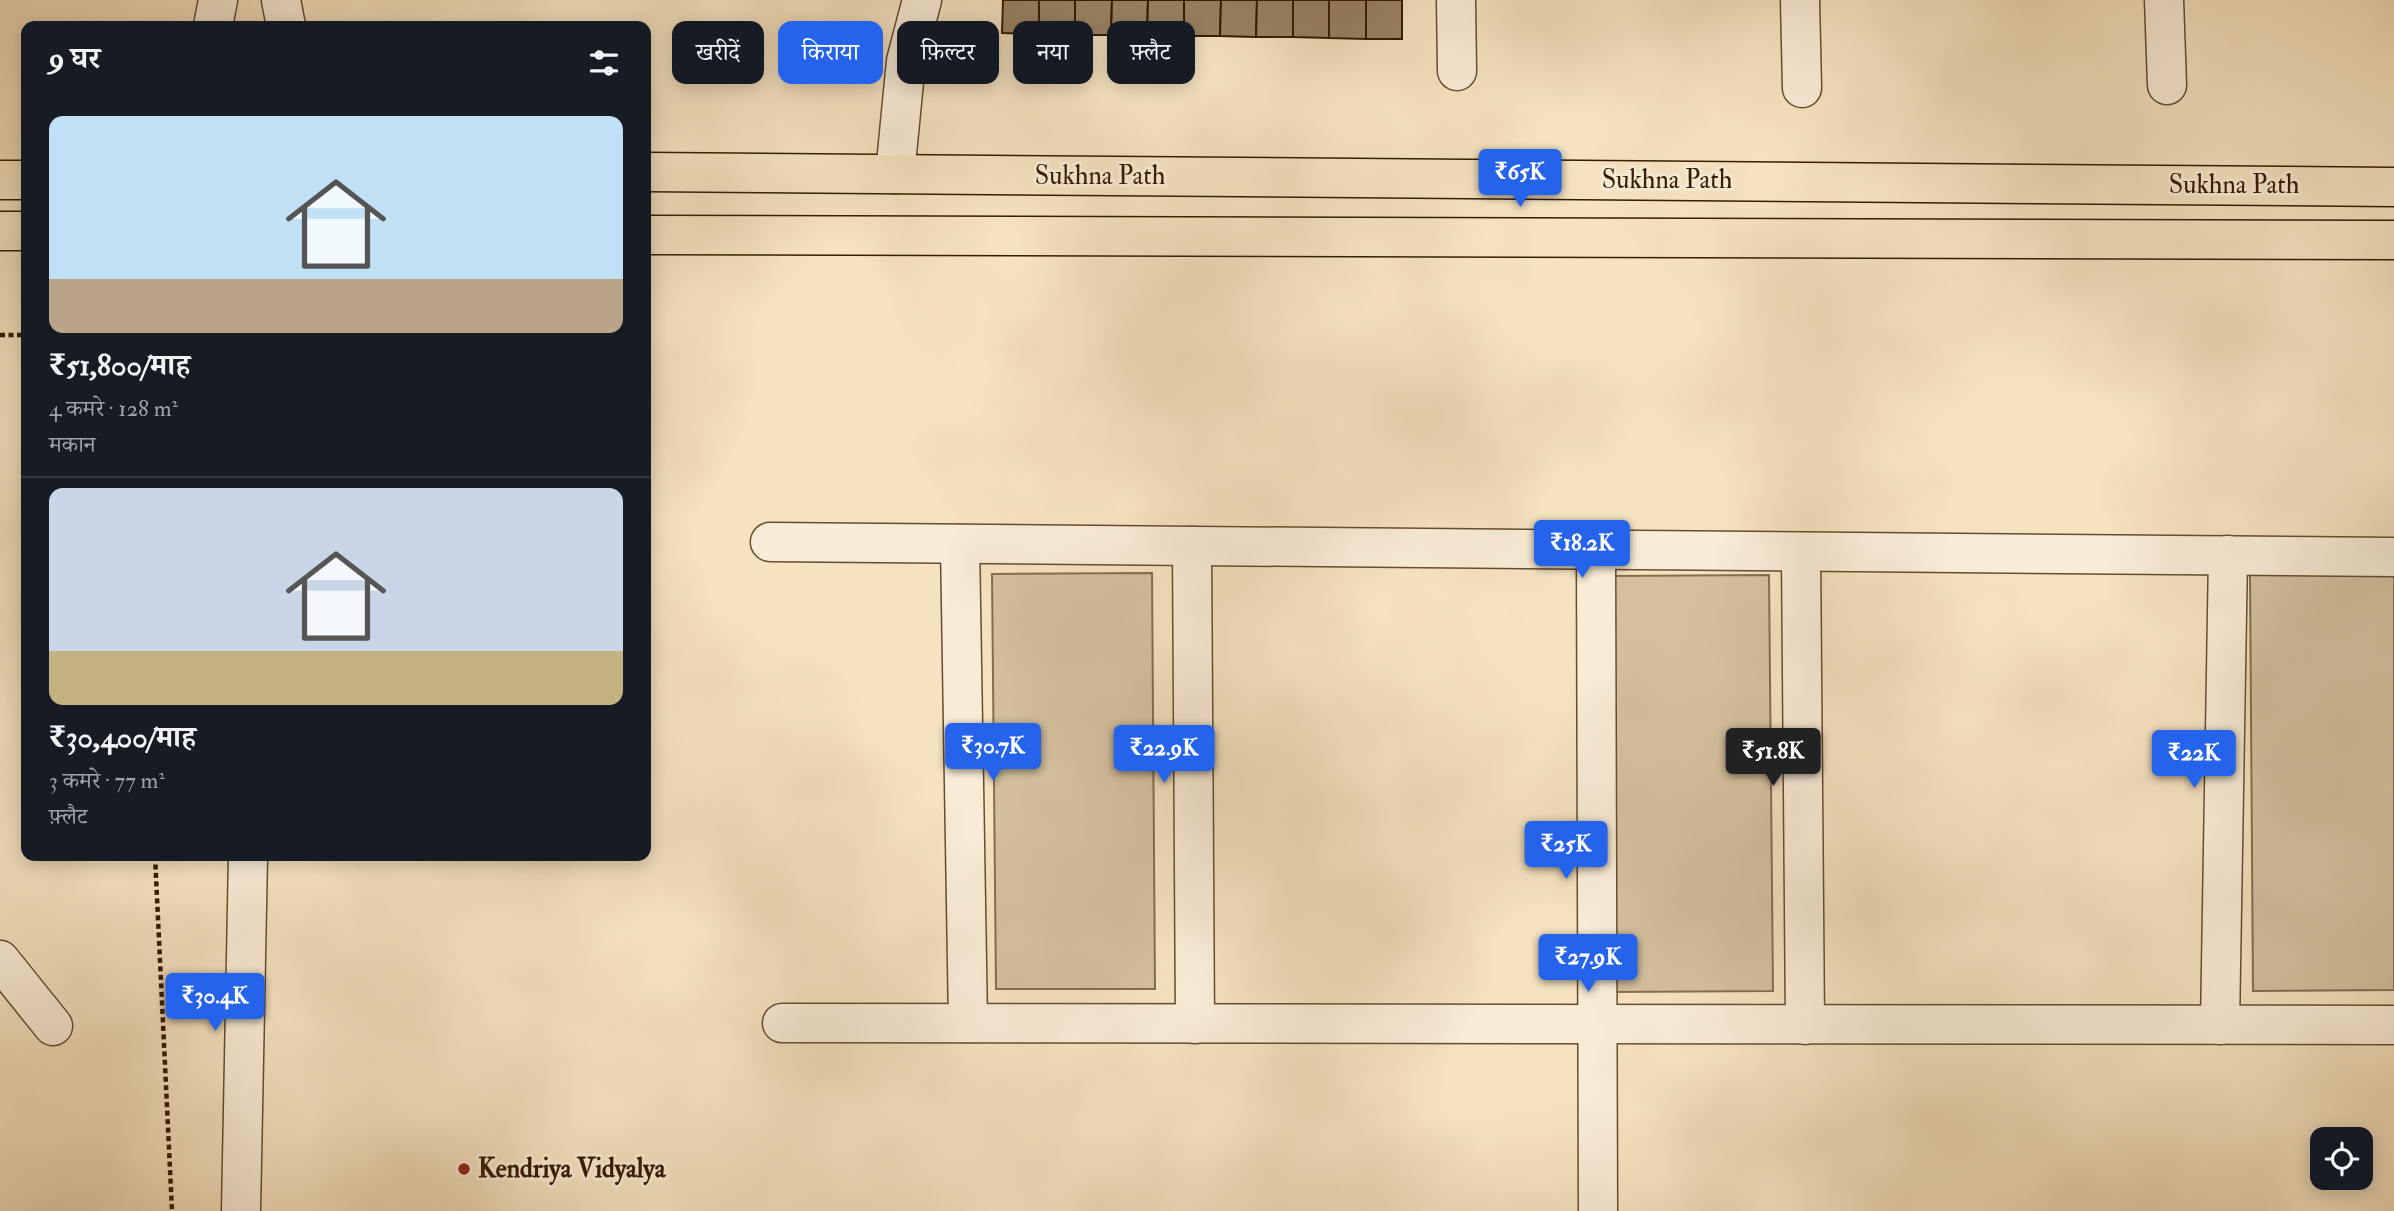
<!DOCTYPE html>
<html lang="hi">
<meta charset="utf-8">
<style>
body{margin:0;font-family:"IM FELL Double Pica","Noto Serif Devanagari",serif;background:#242831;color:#f1f3f6;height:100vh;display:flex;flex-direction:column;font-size:26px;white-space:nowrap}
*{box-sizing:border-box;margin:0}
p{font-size:23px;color:#9ea1a6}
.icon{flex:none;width:38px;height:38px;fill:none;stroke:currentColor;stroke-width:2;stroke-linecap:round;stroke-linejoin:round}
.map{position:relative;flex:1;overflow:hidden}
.details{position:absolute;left:21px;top:21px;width:630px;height:840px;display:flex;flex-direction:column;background:#171b24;border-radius:14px;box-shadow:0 4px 18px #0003}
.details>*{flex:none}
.hud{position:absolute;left:672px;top:21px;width:665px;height:63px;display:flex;gap:14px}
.tools{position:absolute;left:2310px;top:1127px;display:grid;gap:14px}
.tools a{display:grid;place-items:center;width:63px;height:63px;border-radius:14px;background:#171b24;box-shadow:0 4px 18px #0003;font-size:35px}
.price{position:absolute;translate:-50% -60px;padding:0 16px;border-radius:7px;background:#2563eb;color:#fff;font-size:23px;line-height:46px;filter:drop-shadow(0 2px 4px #0008)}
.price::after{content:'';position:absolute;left:50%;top:42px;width:21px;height:16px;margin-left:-10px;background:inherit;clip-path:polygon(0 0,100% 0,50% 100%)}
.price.current{background:#222;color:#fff}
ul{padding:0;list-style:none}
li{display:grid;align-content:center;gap:14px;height:371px;padding:0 28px}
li+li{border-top:2px solid #363941}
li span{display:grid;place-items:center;height:217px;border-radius:14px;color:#555}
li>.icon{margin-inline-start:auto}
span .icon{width:126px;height:126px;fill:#fffc;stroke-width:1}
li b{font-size:30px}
h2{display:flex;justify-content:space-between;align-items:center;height:84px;padding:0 28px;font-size:30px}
.tag{padding:0 24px;border-radius:14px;background:#171b24;box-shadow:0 4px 18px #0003;font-size:24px;line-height:63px}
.tag.current{background:#2563eb;color:#fff}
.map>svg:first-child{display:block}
.green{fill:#d4c09f;stroke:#846e50;stroke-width:2}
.building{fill:#998264;stroke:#351b00;stroke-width:2}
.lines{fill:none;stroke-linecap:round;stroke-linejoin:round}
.minor-casing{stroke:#654d30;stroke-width:41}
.major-casing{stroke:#351b00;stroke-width:41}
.path{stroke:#351b00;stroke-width:4.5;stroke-dasharray:5 3.5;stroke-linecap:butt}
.minor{stroke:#f8ecd6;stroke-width:38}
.major{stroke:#f5e2c0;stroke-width:38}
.poi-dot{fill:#8f2418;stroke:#f8ecd6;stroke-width:2.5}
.labels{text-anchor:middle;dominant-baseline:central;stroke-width:6;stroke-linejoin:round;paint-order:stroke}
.street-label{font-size:26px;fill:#351b00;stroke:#f8ecd6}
.poi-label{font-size:26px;font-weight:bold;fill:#351b00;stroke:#f8ecd6;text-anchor:start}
</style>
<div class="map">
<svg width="2394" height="1211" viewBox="0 0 2394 1211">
<rect width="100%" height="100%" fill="#f5e2c0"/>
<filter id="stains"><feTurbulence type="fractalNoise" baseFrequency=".00286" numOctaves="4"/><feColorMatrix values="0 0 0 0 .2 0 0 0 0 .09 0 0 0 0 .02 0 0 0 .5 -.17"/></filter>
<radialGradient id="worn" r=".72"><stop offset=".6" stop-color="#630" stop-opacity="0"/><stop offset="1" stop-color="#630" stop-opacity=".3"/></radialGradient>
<g class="green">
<polygon points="1152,573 1155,989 996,989 992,574"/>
<polygon points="1769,575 1773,991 1613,992 1609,576"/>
<polygon points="2250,575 2394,575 2394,990 2253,991"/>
</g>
<g class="building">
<polygon points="1003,0 1039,0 1039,34 1002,33"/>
<polygon points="1039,0 1075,0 1075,35 1039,34"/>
<polygon points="1075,0 1112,0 1111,35 1075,35"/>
<polygon points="1112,0 1148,0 1147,36 1111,35"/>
<polygon points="1148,0 1184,0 1184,36 1147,36"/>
<polygon points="1184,0 1221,0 1220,36 1184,36"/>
<polygon points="1221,0 1257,0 1256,37 1220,36"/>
<polygon points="1257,0 1293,0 1293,37 1256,37"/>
<polygon points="1293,0 1329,0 1329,38 1293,37"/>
<polygon points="1329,0 1366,0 1366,39 1329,38"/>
<rect x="1366" y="0" width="36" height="39"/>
</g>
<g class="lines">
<g class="minor-casing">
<g id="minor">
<polyline points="281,0 286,26"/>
<polyline points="1456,0 1457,71"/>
<polyline points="1800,0 1802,88"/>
<polyline points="2164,0 2167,85"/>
<polyline points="213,26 218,0"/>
<polyline points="895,174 906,61 922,0"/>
<polyline points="770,542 2394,557"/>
<polyline points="960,544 968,1023"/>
<polyline points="1192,546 1195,1024"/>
<polyline points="1596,550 1598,1211"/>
<polyline points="1801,552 1805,1025"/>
<polyline points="0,960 53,1026"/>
<polyline points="782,1023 2394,1025"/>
<polyline points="2220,1025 2228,555"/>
<polyline points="241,1211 248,856"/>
</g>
</g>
<g class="major-casing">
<g id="major">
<polyline points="646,172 2394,187"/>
<polyline points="0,180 26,180"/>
<polyline points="0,231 26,231"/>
<polyline points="646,235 2394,240"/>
</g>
</g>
<g class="path">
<polyline points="0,335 26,335"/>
<polyline points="155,856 172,1211"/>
</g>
<use href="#minor" class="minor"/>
<use href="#major" class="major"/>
</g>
<circle class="poi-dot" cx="464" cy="1169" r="7"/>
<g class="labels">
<g class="street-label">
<text x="1100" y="176">Sukhna Path</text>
<text x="1667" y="180">Sukhna Path</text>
<text x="2234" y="185">Sukhna Path</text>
</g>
<g class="poi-label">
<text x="478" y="1169">Kendriya Vidyalya</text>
</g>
</g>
<rect width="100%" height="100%" filter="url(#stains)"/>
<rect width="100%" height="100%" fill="url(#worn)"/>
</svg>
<div class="tools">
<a><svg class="icon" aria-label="locate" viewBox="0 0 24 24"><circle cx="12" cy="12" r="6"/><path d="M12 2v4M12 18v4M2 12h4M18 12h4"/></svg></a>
</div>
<b class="price" style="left:1520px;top:209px">₹65K</b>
<b class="price" style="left:1582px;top:580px">₹18.2K</b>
<b class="price" style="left:993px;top:783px">₹30.7K</b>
<b class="price" style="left:1164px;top:785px">₹22.9K</b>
<b class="price current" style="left:1773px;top:788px">₹51.8K</b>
<b class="price" style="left:2194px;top:790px">₹22K</b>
<b class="price" style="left:1566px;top:881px">₹25K</b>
<b class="price" style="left:1588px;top:994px">₹27.9K</b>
<b class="price" style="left:215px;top:1033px">₹30.4K</b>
<div class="hud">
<a class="tag">खरीदें</a>
<a class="tag current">किराया</a>
<a class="tag">फ़िल्टर</a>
<a class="tag">नया</a>
<a class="tag">फ़्लैट</a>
</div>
<section class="details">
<h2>9 घर<svg class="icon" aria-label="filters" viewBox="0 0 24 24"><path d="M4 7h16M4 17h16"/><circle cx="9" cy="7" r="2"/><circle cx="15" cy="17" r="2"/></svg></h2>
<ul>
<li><span style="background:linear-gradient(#bfe0f5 75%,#b9a48a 0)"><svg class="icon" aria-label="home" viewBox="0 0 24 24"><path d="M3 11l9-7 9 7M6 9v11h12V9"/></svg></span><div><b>₹51,800/माह</b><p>4 कमरे · 128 m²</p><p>मकान</p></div></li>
<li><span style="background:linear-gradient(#c9d6e8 75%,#c2b280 0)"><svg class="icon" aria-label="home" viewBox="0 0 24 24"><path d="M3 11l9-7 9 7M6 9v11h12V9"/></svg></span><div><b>₹30,400/माह</b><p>3 कमरे · 77 m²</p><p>फ़्लैट</p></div></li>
</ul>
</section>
</div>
